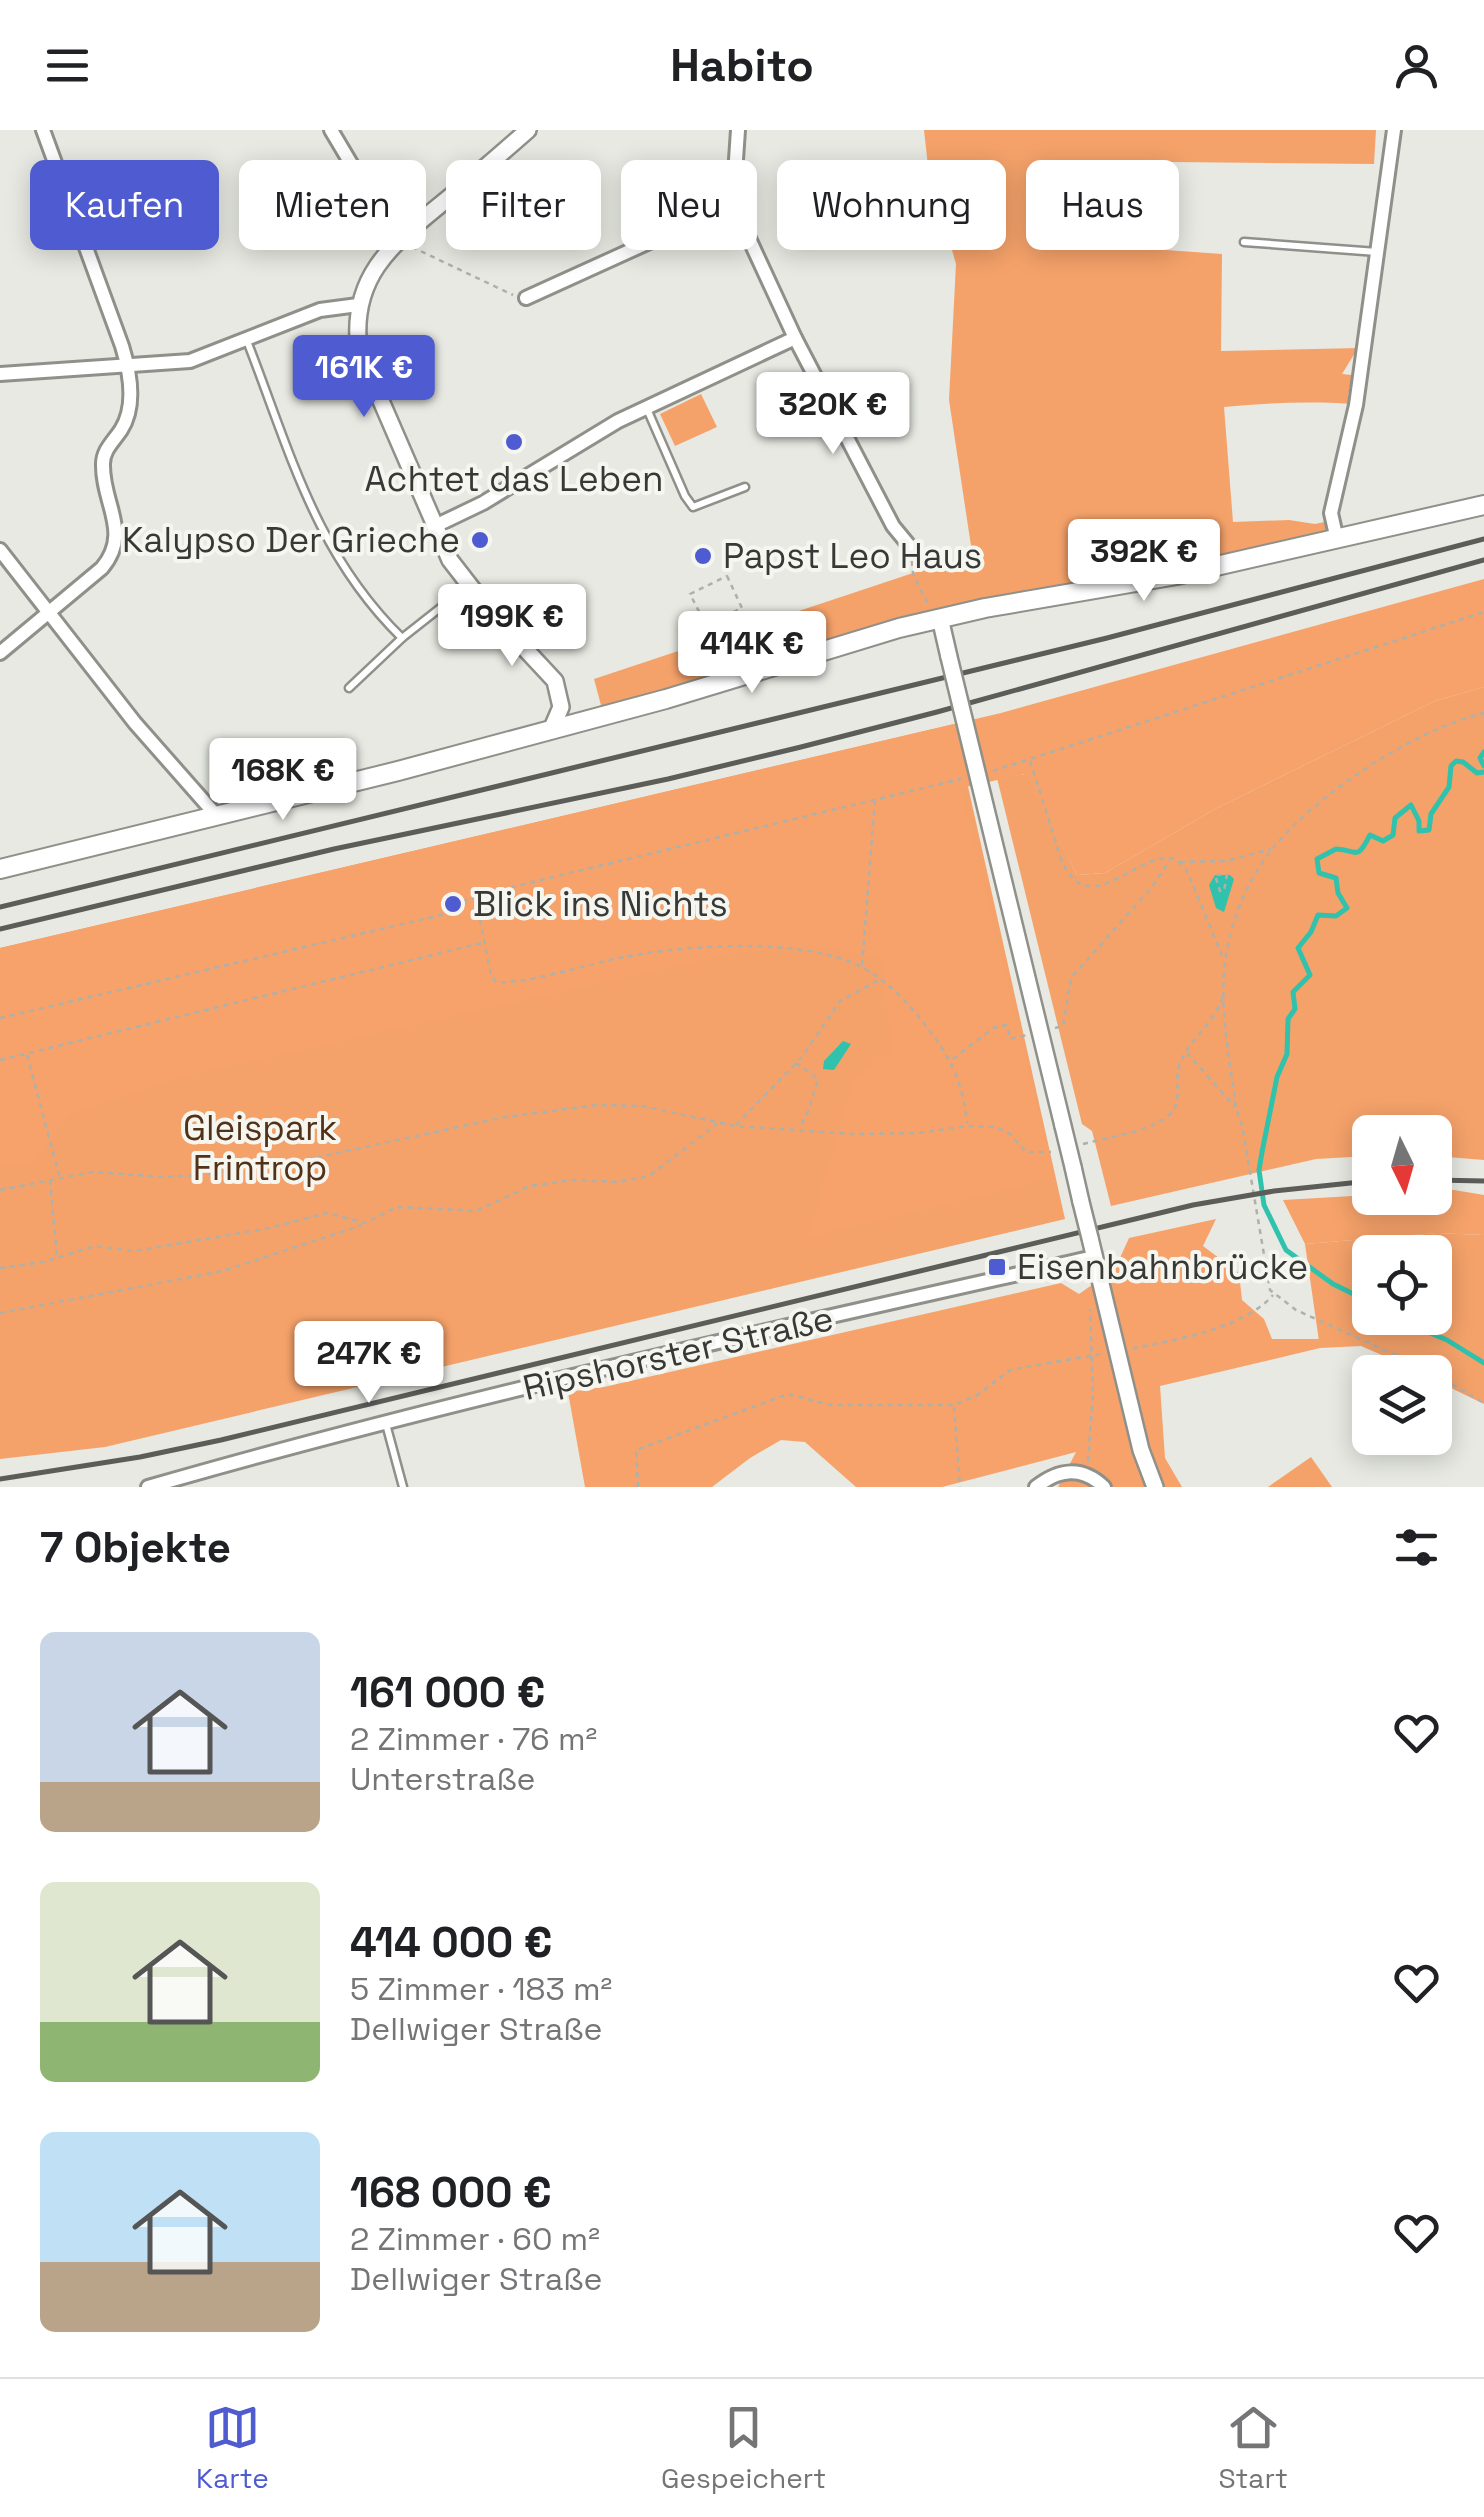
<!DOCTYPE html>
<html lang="de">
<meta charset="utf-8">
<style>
body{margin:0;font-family:"Space Grotesk",sans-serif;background:#f2f2f2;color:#202124;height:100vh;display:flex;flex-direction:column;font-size:38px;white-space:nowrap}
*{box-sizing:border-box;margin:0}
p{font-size:32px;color:#757577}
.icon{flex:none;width:55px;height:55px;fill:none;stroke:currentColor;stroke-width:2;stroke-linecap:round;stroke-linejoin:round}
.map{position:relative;height:1357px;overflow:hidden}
.side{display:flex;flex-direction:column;background:#fff;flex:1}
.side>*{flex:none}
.hud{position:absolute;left:30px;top:30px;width:1425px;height:90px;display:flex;gap:20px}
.needle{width:65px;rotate:175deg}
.tools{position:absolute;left:1352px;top:985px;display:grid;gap:20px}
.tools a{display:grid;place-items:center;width:100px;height:100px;border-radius:15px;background:#fff;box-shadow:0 5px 25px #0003;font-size:50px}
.price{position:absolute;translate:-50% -85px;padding:0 22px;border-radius:10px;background:#fff;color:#222;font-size:32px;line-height:65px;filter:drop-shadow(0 2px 5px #0008)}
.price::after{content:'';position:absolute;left:50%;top:60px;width:30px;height:22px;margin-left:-15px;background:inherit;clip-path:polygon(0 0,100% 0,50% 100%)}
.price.selected{background:#4f5bd0;color:#fff}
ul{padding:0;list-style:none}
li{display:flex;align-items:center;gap:30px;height:250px;padding:0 40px}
li span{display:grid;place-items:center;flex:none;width:280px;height:200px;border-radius:15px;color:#555}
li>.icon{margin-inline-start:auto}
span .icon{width:120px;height:120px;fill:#fffc;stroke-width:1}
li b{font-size:42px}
h2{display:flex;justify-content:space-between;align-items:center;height:120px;padding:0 40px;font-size:42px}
.tag{padding:0 35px;border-radius:15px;background:#fff;box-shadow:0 5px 25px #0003;font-size:35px;line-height:90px}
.tag.selected{background:#4f5bd0;color:#fff}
header{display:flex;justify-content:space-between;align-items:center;height:130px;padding:0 40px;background:#fff;font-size:45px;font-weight:700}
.tabs{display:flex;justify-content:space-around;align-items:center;height:140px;border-top:2px solid #e0e0e0;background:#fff;font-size:28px;color:#757577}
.tabs a{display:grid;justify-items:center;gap:5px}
.tabs .selected{color:#4f5bd0}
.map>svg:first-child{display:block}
.green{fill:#f5a26a;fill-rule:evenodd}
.forest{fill:#f6a26a}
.water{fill:#30c2ac}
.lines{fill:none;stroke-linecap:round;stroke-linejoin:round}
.stream{stroke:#30c2ac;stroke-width:5}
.service-casing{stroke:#8f908a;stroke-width:11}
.minor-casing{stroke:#8f908a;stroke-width:18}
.tertiary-casing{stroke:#8f908a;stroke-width:20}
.secondary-casing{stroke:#8f908a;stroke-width:22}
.path{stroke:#aeb0aa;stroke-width:2.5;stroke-dasharray:5 5;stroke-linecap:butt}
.service{stroke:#fff;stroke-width:6}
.minor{stroke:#fff;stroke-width:12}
.tertiary{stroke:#fff;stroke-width:15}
.secondary{stroke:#fff;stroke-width:18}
.rail{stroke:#5c5d59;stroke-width:5}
.tertiary-bridge-casing{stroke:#8f908a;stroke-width:20;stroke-linecap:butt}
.tertiary-bridge{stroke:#fff;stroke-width:15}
.poi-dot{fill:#4f5bd0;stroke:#f5f6ef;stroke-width:4}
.labels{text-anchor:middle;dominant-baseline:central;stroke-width:8;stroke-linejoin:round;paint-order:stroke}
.poi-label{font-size:35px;fill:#383936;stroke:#f5f6ef;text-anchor:start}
.park-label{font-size:35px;fill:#533119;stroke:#f5f6ef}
.street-label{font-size:35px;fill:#383936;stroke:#f5f6ef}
</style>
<header><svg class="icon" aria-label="menu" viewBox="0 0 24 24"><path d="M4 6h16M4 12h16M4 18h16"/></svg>Habito<svg class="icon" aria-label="person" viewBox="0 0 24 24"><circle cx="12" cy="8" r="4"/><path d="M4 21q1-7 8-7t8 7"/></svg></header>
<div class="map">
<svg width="1484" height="1357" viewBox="0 0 1484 1357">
<rect width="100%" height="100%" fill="#e7e9e2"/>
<g class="green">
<path d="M924 0H1376L1374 34 1171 32 1166 120 1222 124 1221 221 1358 218 1342 244 1352 245 1348 267 1351 274C1310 271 1265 273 1224 277L1233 392 1289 390 1315 394 1329 391 1328 407 866 499 602 579 594 549 928 438 973 429 949 270 956 134 928 36Z"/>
<polygon points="701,264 717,297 675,316 660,284"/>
<polygon points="1484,557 1484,1030 1435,1026 1435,1002 1370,1002 1370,1026 1316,1029 1111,1076 1092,1001 1082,994 997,648 1026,644 1077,745 1105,743 1217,678 1435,571"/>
<polygon points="954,594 1065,1089 105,1317 0,1329 0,818"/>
<path d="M1437 1103 1484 1105V1274L1453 1259 1436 1241 1416 1240 1361 1216 1320 1218 1305 1114ZM1370 1122H1435V1188H1370Z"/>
<polygon points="1311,1327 1332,1357 1268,1357"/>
</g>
<g class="forest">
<polygon points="1484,449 1484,557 1435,571 1217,678 1105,743 1077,745 1025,644 961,658 1054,1048 808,1107 854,950 892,921 882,828 812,815 729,824 177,948 72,983 29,1035 0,1035 0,818 1001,583"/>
<polygon points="1454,1060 1484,1065 1484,1105 1437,1103 1305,1114 1283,1070 1370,1065 1435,1068 1435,1061"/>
<polygon points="1216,1089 1203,1116 1239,1143 1242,1170 1264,1189 1272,1209 1321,1209 1320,1218 1160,1256 1165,1328 1182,1357 1058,1357 1076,1322 942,1357 856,1357 805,1312 781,1310 750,1328 712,1357 585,1357 568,1262 604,1257 1061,1153 1079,1164 1115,1139 1129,1108"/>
</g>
<g class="water">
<polygon points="1215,745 1230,745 1234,749 1224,782 1216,778 1209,755"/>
<polygon points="843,911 851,914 834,940 823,939 824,931"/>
</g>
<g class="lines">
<g class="stream">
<polyline points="1484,622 1480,628 1484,636"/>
<path d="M1370 1172 1333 1154 1286 1120 1264 1075 1259 1040 1262 1022 1277 947 1287 924 1288 889 1295 879 1293 862 1310 845 1298 818 1311 802 1318 785 1336 786 1347 778 1338 763 1336 748 1319 743 1317 729 1336 719C1358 720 1356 732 1370 705L1383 711 1393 705 1395 688 1411 675 1419 691V701L1429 700 1431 684 1449 657 1451 636 1456 631 1463 632 1477 643 1484 642"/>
<polyline points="1394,1188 1447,1210 1484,1233"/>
</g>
<g class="service-casing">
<g id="service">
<polyline points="1244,112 1377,122"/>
<path d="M247 211C290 321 315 423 402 508"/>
<polyline points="647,279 685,366 693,377 745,357"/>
<polyline points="349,558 402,508 468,456"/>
<polyline points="386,1294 403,1357"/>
</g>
</g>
<g class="minor-casing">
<g id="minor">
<polyline points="331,0 397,111"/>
<polyline points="738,0 733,74 795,208 893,396 912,419"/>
<polyline points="526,168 733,74"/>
<polyline points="0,244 190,231 320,180 358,175"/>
<polyline points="433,397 483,373 618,291 795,208"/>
<polyline points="1337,410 1331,383 1356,275 1394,0"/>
<polyline points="0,420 135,593 216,685"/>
<path d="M0 523 102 438C132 402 102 374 103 334 103 320 113 312 121 300 136 277 130 242 122 216L43 0"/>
<path d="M148 1357C460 1267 778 1198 1094 1127"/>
<path d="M1036 1357C1059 1339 1082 1336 1104 1357"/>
</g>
</g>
<g class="tertiary-casing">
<g id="tertiary">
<path d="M528 0C503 22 478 44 452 65 398 110 349 142 359 220L450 430 488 479 555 551 561 577 552 598"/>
<polyline points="940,488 949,527"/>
<polyline points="1011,782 1063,996"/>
<polyline points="1073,1037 1081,1072"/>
<polyline points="1090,1108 1141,1320 1155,1357"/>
</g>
</g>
<g class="secondary-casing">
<polyline id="secondary" points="0,739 398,641 666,569 899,498 985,478 1177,445 1484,375"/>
</g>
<g class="path">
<polyline points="412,117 513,165"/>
<polyline points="912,431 913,444 928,474"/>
<polygon points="727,446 742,478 706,495 690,464"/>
<path d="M1030 631 1062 732C1091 793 1137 719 1176 729L1187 741 1224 830"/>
<polyline points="993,641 1484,482"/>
<polyline points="1180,732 1226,731 1271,719"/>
<polygon points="1227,744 1224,761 1220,761 1215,745"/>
<path d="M476 770 491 845 496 852C525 855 591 833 624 827 687 815 807 806 865 839 890 853 909 874 926 896 952 930 962 950 967 993"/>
<polyline points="453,774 520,755 961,649"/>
<polyline points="445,778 453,772 464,770"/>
<polyline points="862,835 875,670"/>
<polyline points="0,888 463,780 465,773"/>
<polyline points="1055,898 1063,896 1071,848 1152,757 1170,730"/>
<polyline points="1187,923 1235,977"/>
<polyline points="27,925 60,1048"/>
<polyline points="953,929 993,898 1007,895 1010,909 1027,905"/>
<polyline points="0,930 482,813"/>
<polyline points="796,933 818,949 809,980 799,998"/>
<polyline points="736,995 802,927 840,871 879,850"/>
<path d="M1083 1014C1105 1008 1167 999 1175 977 1181 962 1174 945 1181 931 1192 907 1215 892 1223 866"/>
<polyline points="50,1050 57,1126"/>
<polyline points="0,1060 93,1042 163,1047 200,1045 309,1029 505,987 597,975 642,976 735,996 851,1004 918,1003 968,996 996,997 1010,1004 1026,1022 1051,1022"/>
<polyline points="0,1138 43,1132 95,1116 134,1121 265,1099 327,1083 366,1093 396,1077 476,1081 530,1056 572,1050 619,1052 649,1046 717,994"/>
<polyline points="0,1183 223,1141 362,1095"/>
<path d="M1133 1218C1173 1211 1245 1198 1273 1165"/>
<path d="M1433 1242 1296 1180 1270 1160 1242 995 1236 978C1230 929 1218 876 1226 826 1231 791 1248 750 1270 722 1313 666 1415 599 1484 583"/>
<polyline points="1435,1244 1484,1273"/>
<polyline points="954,1277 960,1357"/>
<polyline points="1088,1331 1093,1264 1090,1179"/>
<polyline points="638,1357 636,1320 788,1264 831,1275 954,1275 976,1266 1010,1240 1100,1224"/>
</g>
<use href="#service" class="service"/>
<use href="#minor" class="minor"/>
<use href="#tertiary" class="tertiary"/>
<use href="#secondary" class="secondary"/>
<g class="rail">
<polyline points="0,777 1107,508 1484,409"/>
<polyline points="0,799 334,719 668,649 801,617 937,582 1484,430"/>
<polyline points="1435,1050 1484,1051"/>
<polyline points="0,1349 140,1327 221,1310 1193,1075 1274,1061 1370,1051"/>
</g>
<g class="tertiary-bridge-casing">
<g id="tertiary-bridge">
<polyline points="949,527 1011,782"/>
<polyline points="1063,996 1073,1037"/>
<polyline points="1081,1072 1090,1108"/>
</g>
</g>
<use href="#tertiary-bridge" class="tertiary-bridge"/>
</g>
<g class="poi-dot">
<circle cx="514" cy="312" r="10"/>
<circle cx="480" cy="410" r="10"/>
<circle cx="703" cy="426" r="10"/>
<circle cx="453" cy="774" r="10"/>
<rect x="987" y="1127" width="20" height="20" rx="5"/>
</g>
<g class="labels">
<g class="poi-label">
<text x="514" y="349" text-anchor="middle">Achtet das Leben</text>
<text x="460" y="410" text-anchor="end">Kalypso Der Grieche</text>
<text x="723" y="426">Papst Leo Haus</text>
<text x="473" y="774">Blick ins Nichts</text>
<text x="1017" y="1137">Eisenbahnbrücke</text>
</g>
<g class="park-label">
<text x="260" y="998">Gleispark<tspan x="260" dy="40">Frintrop</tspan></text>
</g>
<g class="street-label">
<text transform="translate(678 1223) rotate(-13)">Ripshorster Straße</text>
</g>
</g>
</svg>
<div class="tools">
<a><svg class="needle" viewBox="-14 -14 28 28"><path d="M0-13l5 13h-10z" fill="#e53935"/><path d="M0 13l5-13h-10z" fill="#757577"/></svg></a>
<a><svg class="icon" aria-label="locate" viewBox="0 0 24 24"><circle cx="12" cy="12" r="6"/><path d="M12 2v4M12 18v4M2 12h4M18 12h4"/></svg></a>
<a><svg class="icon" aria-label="layers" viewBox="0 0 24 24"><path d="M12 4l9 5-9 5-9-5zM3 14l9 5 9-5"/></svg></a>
</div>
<b class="price selected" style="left:364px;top:290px">161K €</b>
<b class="price" style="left:833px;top:327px">320K €</b>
<b class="price" style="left:1144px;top:474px">392K €</b>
<b class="price" style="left:512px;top:539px">199K €</b>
<b class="price" style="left:752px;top:566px">414K €</b>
<b class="price" style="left:283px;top:693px">168K €</b>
<b class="price" style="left:369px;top:1276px">247K €</b>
<div class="hud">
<a class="tag selected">Kaufen</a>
<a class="tag">Mieten</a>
<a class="tag">Filter</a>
<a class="tag">Neu</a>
<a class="tag">Wohnung</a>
<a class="tag">Haus</a>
</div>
</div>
<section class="side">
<h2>7 Objekte<svg class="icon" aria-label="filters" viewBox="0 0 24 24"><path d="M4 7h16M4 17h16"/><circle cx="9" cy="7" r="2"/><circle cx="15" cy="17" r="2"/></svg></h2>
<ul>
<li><span style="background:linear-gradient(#c9d6e8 75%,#b9a48a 0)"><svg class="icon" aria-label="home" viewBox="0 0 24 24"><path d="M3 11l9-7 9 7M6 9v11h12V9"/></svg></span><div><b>161 000 €</b><p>2 Zimmer · 76 m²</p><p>Unterstraße</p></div><svg class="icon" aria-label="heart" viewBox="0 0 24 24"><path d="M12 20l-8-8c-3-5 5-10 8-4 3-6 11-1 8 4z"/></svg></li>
<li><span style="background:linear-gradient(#dfe7d0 70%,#8fb573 0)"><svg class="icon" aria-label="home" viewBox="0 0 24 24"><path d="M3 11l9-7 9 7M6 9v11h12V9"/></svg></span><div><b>414 000 €</b><p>5 Zimmer · 183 m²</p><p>Dellwiger Straße</p></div><svg class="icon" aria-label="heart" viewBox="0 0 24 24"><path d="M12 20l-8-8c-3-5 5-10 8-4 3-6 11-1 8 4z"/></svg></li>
<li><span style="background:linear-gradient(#bfe0f5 65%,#b9a48a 0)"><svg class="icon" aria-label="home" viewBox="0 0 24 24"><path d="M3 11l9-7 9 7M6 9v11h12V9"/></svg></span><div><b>168 000 €</b><p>2 Zimmer · 60 m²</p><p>Dellwiger Straße</p></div><svg class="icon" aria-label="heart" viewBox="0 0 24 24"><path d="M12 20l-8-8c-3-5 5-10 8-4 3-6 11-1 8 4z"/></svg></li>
</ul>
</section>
<nav class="tabs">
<a class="selected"><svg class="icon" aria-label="map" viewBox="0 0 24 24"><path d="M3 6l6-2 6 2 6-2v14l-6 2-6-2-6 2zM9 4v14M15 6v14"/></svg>Karte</a>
<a><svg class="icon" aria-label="saved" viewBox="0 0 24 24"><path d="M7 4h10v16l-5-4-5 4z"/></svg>Gespeichert</a>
<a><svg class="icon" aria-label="home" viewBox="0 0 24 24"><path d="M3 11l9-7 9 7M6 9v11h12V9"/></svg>Start</a>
</nav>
